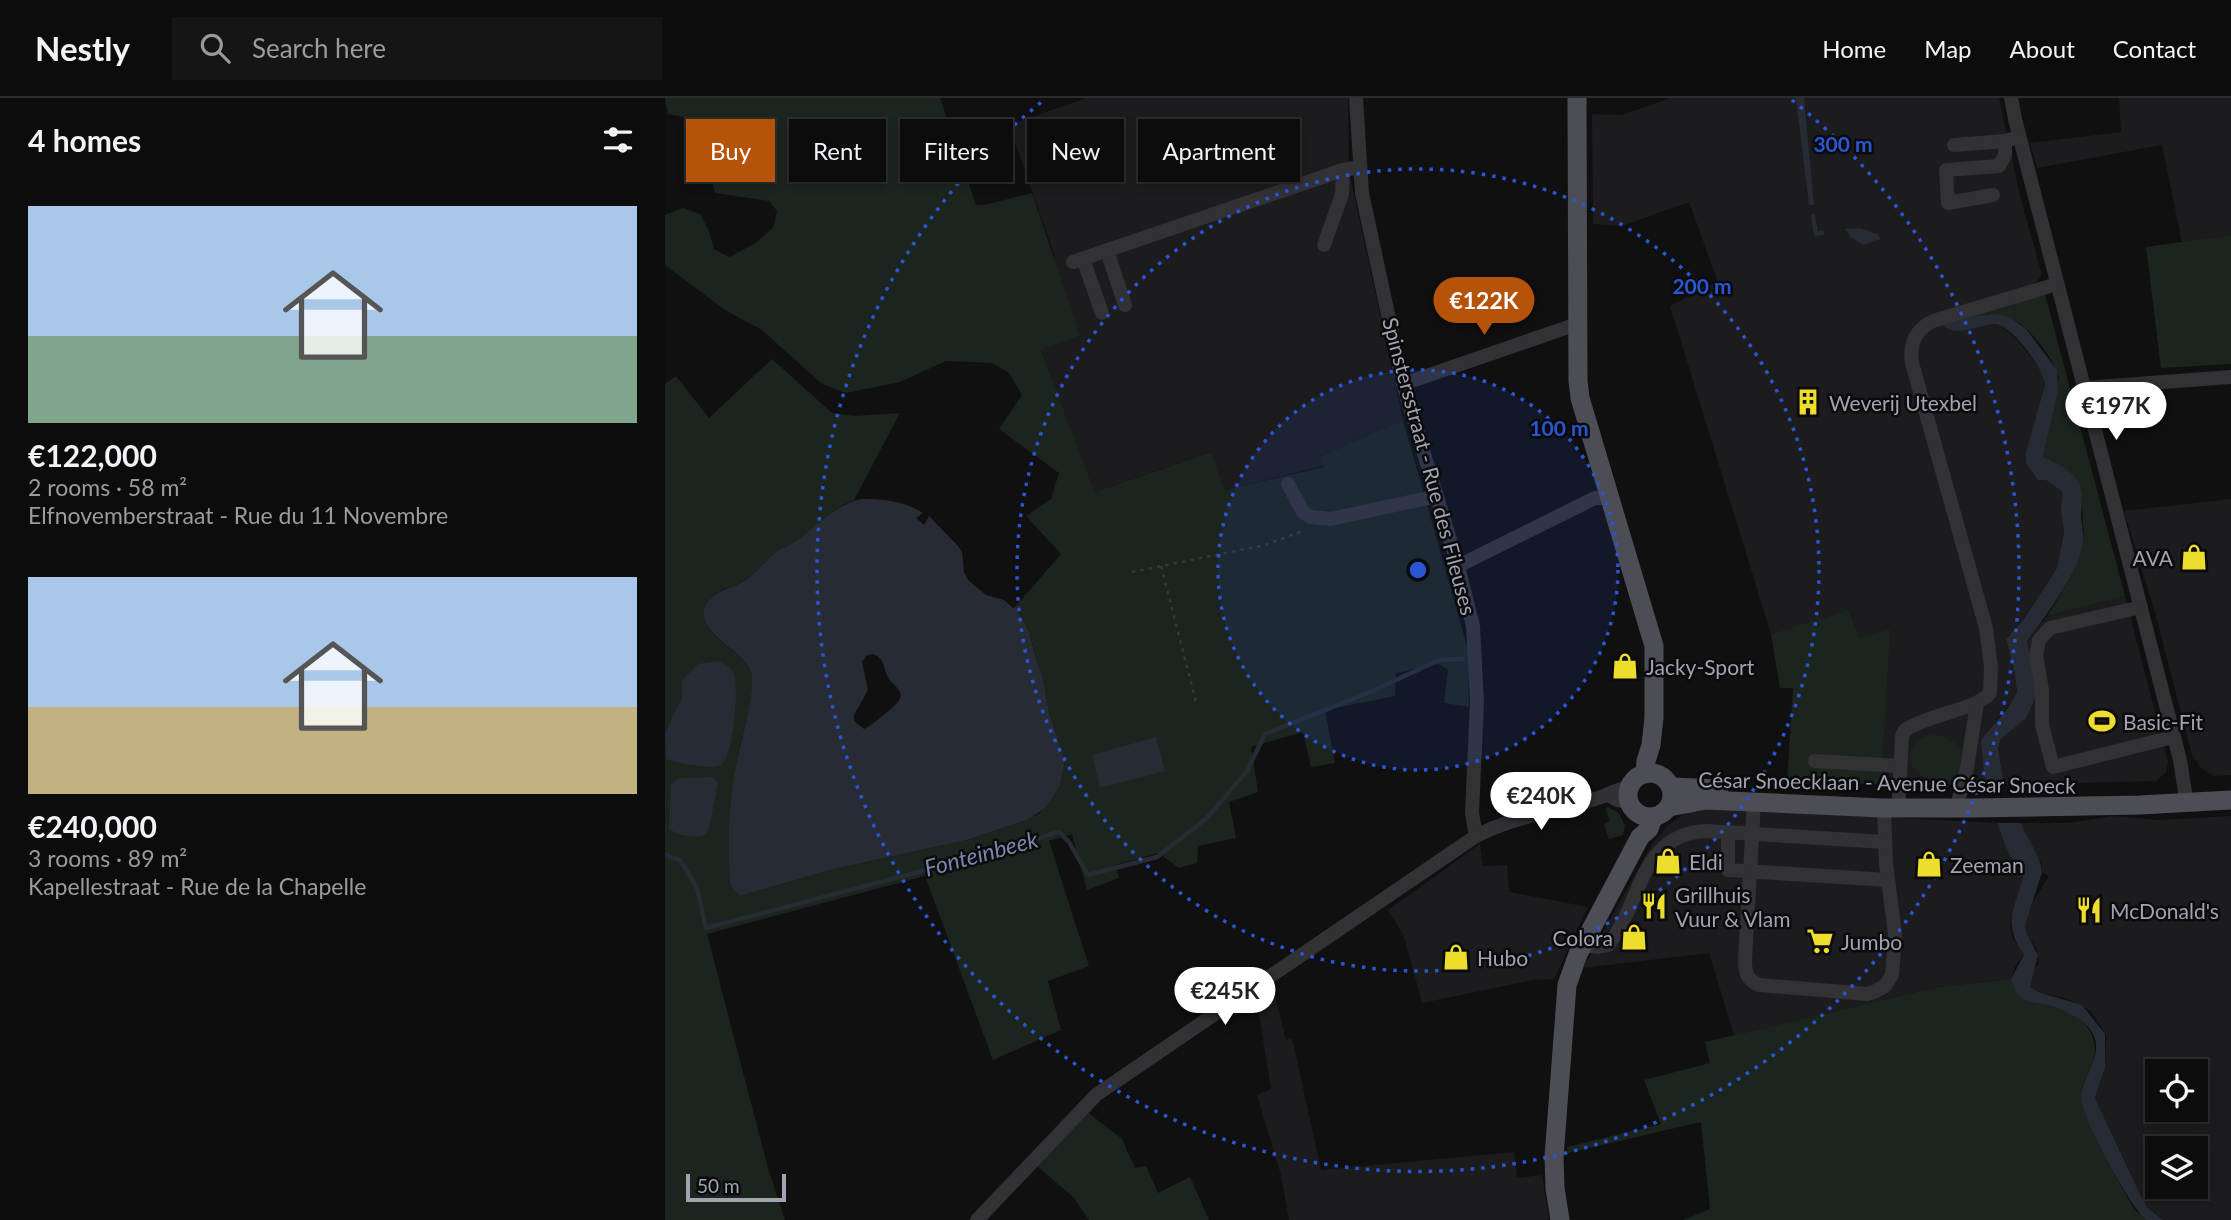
<!DOCTYPE html>
<meta charset="utf-8">
<style>
body{margin:0;font-family:Lato,sans-serif;background:#151516;color:#f1f3f6;height:100vh;display:flex;flex-direction:column;font-size:26px;white-space:nowrap}
*{box-sizing:border-box;margin:0}
p{font-size:23px;color:#9a9b9d}
.icon{flex:none;width:38px;height:38px;fill:none;stroke:currentColor;stroke-width:2;stroke-linecap:round;stroke-linejoin:round}
.map{position:relative;flex:1;overflow:hidden}
.panel{display:flex;flex-direction:column;background:#0c0c0d;width:665px}
.panel>*{flex:none}
.top-card{position:absolute;left:21px;top:21px;width:665px;height:63px;display:flex;gap:14px}
.controls{position:absolute;left:1480px;top:961px;display:grid;gap:14px}
.controls a{display:grid;place-items:center;width:63px;height:63px;border-radius:0px;background:#0c0c0d;box-shadow:0 4px 10px #0003,0 0 0 2px #2c2c2e;font-size:35px}
.scale{position:absolute;left:21px;bottom:18px;width:100px;box-sizing:border-box;padding-left:7px;border:4px solid #a1a2b2;border-top:0;font-size:19px;line-height:24px;white-space:nowrap;color:#a1a2b2;-webkit-text-stroke:5px #0b0b0c;paint-order:stroke}
.price{position:absolute;translate:-50% -60px;padding:0 16px;border-radius:24px;background:#fff;color:#222;font-size:23px;line-height:46px;filter:drop-shadow(0 2px 4px #0008)}
.price::after{content:'';position:absolute;left:50%;top:42px;width:21px;height:16px;margin-left:-10px;background:inherit;clip-path:polygon(0 0,100% 0,50% 100%)}
.price.active{background:#b45309;color:#fff}
ul{padding:0;list-style:none}
li{display:grid;align-content:center;gap:14px;height:371px;padding:0 28px}
li span{display:grid;place-items:center;height:217px;border-radius:0px;color:#555}
li>.icon{margin-inline-start:auto}
span .icon{width:126px;height:126px;fill:#fffc;stroke-width:1}
li b{font-size:30px}
h2{display:flex;justify-content:space-between;align-items:center;height:84px;padding:0 28px;font-size:30px}
.tag{padding:0 24px;border-radius:0px;background:#0c0c0d;box-shadow:0 4px 10px #0003,0 0 0 2px #2c2c2e;font-size:24px;line-height:63px}
.tag.active{background:#b45309;color:#fff}
header{display:flex;align-items:center;gap:42px;box-sizing:border-box;height:98px;padding:0 35px;background:#0c0c0d;border-bottom:2px solid #2c2c2e}
header strong{font-size:33px}
nav{display:flex;gap:38px;margin-inline-start:auto;font-size:24px}
.search{width:490px;height:63px;background:#151516;display:flex;align-items:center;gap:18px;box-sizing:border-box;padding:0 24px;border-radius:0px;color:#9a9b9d;font-size:26px}
main{display:flex;flex:1;min-height:0}
.map>svg:first-child{display:block}
.built{fill:#1c1c1e;fill-rule:evenodd}
.green{fill:#1c241e}
.water{fill:#272b34;fill-rule:evenodd}
.lines{fill:none;stroke-linecap:round;stroke-linejoin:round}
.stream{stroke:#272b34;stroke-width:4.5}
.path{stroke:#37373d;stroke-width:2.5;stroke-dasharray:3.5 5;stroke-linecap:butt}
.minor{stroke:#313136;stroke-width:14}
.major{stroke:#4d4d55;stroke-width:19}
.ring{fill:none;stroke:#2a56d4;stroke-width:3.5;stroke-dasharray:3.5 7}
.labels{text-anchor:middle;dominant-baseline:central;stroke-width:5;stroke-linejoin:round;paint-order:stroke}
.poi-label{font-size:21px;fill:#a1a2b2;stroke:#0b0b0c;text-anchor:start}
.street-label{font-size:21px;fill:#a1a2b2;stroke:#0b0b0c}
.water-label{font-size:23px;font-style:italic;fill:#7887ad;stroke:#0b0b0c}
.centre{fill:#2a56d4;stroke:#0b0b0c;stroke-width:3.5}
.ring-label{font-size:21px;text-anchor:middle;font-weight:bold;fill:#2a56d4;stroke:#0b0b0c;stroke-width:5;stroke-linejoin:round;paint-order:stroke}
</style>
<header>
<strong>Nestly</strong>
<div class="search"><svg class="icon" aria-label="search" viewBox="0 0 24 24"><circle cx="10" cy="10" r="6"/><path d="M15 15l6 6"/></svg>Search here</div>
<nav><a>Home</a><a>Map</a><a>About</a><a>Contact</a></nav>
</header>
<main>
<section class="panel">
<h2>4 homes<svg class="icon" aria-label="filters" viewBox="0 0 24 24"><path d="M4 7h16M4 17h16"/><circle cx="9" cy="7" r="2"/><circle cx="15" cy="17" r="2"/></svg></h2>
<ul>
<li><span style="background:linear-gradient(#a9c7e8 60%,#7fa58c 0)"><svg class="icon" aria-label="home" viewBox="0 0 24 24"><path d="M3 11l9-7 9 7M6 9v11h12V9"/></svg></span><div><b>€122,000</b><p>2 rooms · 58 m²</p><p>Elfnovemberstraat - Rue du 11 Novembre</p></div></li>
<li><span style="background:linear-gradient(#a9c7e8 60%,#c2b280 0)"><svg class="icon" aria-label="home" viewBox="0 0 24 24"><path d="M3 11l9-7 9 7M6 9v11h12V9"/></svg></span><div><b>€240,000</b><p>3 rooms · 89 m²</p><p>Kapellestraat - Rue de la Chapelle</p></div></li>
</ul>
</section>
<div class="map">
<svg width="1566" height="1122" viewBox="0 0 1566 1122">
<rect width="100%" height="100%" fill="#101011"/>
<g class="built">
<polygon points="422,0 683,0 684,74 738,322 656,358 659,368 560,392 545,354 430,394 376,252 415,238 387,160 390,159 344,27"/>
<polygon points="1006,0 1334,0 1355,98 1377,177 1336,227 1355,245 1379,276 1380,287 1361,365 1398,393 1399,434 1392,470 1359,521 1341,541 1349,571 1352,594 1349,601 1318,639 1316,647 1320,687 1216,686 1217,648 1194,541 1186,513 1106,536 1005,208 1053,184 1024,104 957,128 928,126 927,16 957,17"/>
<polygon points="1454,0 1566,0 1566,137 1517,144 1497,47 1372,70 1365,45 1456,34"/>
<polygon points="1566,401 1566,677 1549,678 1536,670 1527,657 1491,518 1459,413"/>
<polygon points="1460,498 1503,664 1501,674 1491,683 1339,687 1333,650 1368,569 1362,543 1382,518"/>
<path d="M1035 710 1332 725 1341 750 1358 780 1345 826 1347 839 1359 857 1350 868 1347 880 1366 875 1374 865 1372 851 1360 834V828L1368 804 1384 778 1377 774V767L1362 741 1356 725H1402L1449 718 1494 722 1566 718V1122H1499L1481 1108 1430 1000 1440 970 1441 937 1426 913 1403 901 1371 893 1346 881 1273 889 1069 937 1044 855 918 870 987 746 1003 727 1025 712ZM1493 973H1531V1012H1493ZM1493 1050H1531V1088H1493Z"/>
<polygon points="815,746 818,768 842,767 844,794 923,809 889,881 868,882 757,905 739,838 723,812"/>
<polygon points="606,882 621,942 627,940 656,1072 849,1054 852,1080 877,1077 884,1122 624,1122 616,1077 592,997 606,991 594,916 586,895"/>
</g>
<g class="green">
<path d="M0 0H275L311 107H319L367 95 415 238 376 252 430 394 546 354 560 392 659 369 656 358 738 322 803 552 804 609 779 605 783 572 774 566 731 575 730 598 660 612 670 665 646 669 638 634 586 649 593 694 564 704 571 740 533 748 532 765 514 770 494 755 450 767 454 780 422 792 407 736 384 743 424 868 383 883 396 932 328 962 260 778 42 836 103 1070 120 1122H0V286L11 278 44 320 107 261 167 315 190 318 235 315 189 402C165 412 149 431 128 445 122 449 115 451 109 456 100 464 92 473 82 481 70 489 49 491 42 506 27 540 84 550 87 579 89 607 76 635 72 663 66 704 62 744 65 785L69 793 75 798 169 771 302 742 364 721 375 715 395 688 400 663 384 614 377 575 372 564 366 540 349 510 396 456 361 418 386 401 394 375 334 331 357 297 344 275 328 265 281 263 235 284 181 295 157 286 97 232 60 212 0 167V117L18 110 35 116 44 133 49 151 64 159 89 146 108 130 112 113 104 103 50 95 47 83 55 63 70 40 68 29 3 16Z"/>
<polygon points="1566,137 1566,266 1496,270 1481,149"/>
<path d="M1380 196 1460 498 1382 518C1391 506 1416 462 1418 448 1420 432 1416 414 1417 397L1388 363 1378 360 1394 280C1390 262 1363 226 1345 220 1335 216 1317 219 1305 219Z"/>
<polygon points="1185,512 1194,540 1225,531 1216,686 1122,685 1128,590 1115,590 1106,536"/>
<path d="M1264 637C1285 637 1309 651 1293 674 1273 703 1215 658 1264 637Z"/>
<polygon points="943,709 954,715 960,728 958,737 944,741 939,726 945,723 940,710"/>
<path d="M1347 881C1375 895 1432 916 1430 954 1429 970 1415 985 1416 1000 1419 1027 1455 1085 1469 1111L1481 1122H1018L1045 1111 1036 1024 903 1055 902 1049 996 1026 979 982 1045 965 1040 944 1273 889Z"/>
<polygon points="421,1013 457,1041 470,1070 481,1068 493,1095 525,1079 544,1122 424,1122 409,1100 371,1067"/>
</g>
<g class="water">
<polygon points="1131,0 1139,0 1149,107 1144,107"/>
<polygon points="1195,130 1212,136 1216,141 1199,147 1185,139 1180,131"/>
<path d="M1330 216 1345 219 1361 231 1392 272 1393 292 1378 359C1396 367 1416 376 1417 398 1417 405 1416 412 1416 419 1417 428 1419 438 1418 446 1416 470 1377 524 1362 543L1370 584V600L1361 620 1336 641 1333 650 1339 687H1320L1316 644 1318 639 1343 610 1352 594 1349 571 1341 541 1359 521 1392 470 1399 434 1396 413 1398 394 1381 382H1373L1361 365V354L1380 287C1379 271 1347 227 1330 226 1314 226 1291 241 1278 227L1305 219Z"/>
<path d="M197 401C219 401 239 403 258 415L251 420 259 427 264 418 293 448 297 454 299 474 303 482 321 497 339 502 348 510 350 509 364 534 372 564 377 575 384 614 400 663 395 688 380 710 364 721 302 742 169 771 75 798 69 793 65 785C62 743 64 700 73 658 78 633 88 605 87 579 85 552 27 537 41 507 49 492 68 490 81 482 92 474 101 462 112 453 117 450 122 449 126 446 151 431 167 407 197 401ZM208 556C220 561 218 569 223 579 226 586 235 589 236 598 236 605 206 628 199 631L189 623V617L203 592 197 564 201 558Z"/>
<path d="M53 563C57 565 64 568 67 572 76 583 68 660 56 667 48 672 10 665 1 661L0 636 17 599V582L33 566Z"/>
<polygon points="491,639 500,673 435,690 427,657"/>
<path d="M15 680 48 679 53 685 44 731 40 737C30 740 11 738 4 730L6 686Z"/>
<path d="M1356 725C1362 741 1375 757 1377 774L1360 828 1361 834 1373 857 1365 889 1373 894 1417 907 1440 936V970L1430 1000 1476 1098 1482 1109 1498 1122H1481C1465 1108 1416 1020 1416 1000 1416 980 1438 959 1429 938 1422 921 1397 911 1381 906 1375 905 1366 905 1360 902 1351 898 1349 890 1346 881L1359 857C1338 826 1348 814 1358 780L1341 750 1332 725Z"/>
</g>
<g class="lines">
<g class="stream">
<polyline points="1148,118 1151,136 1157,135"/>
<polyline points="0,757 15,762 32,790 41,830 261,772 394,734 404,744 423,777 492,759 542,720 582,673 600,636 703,595 774,562 798,561"/>
</g>
<g class="path">
<polyline points="496,468 531,604"/>
<polyline points="467,474 600,447 640,432"/>
</g>
<g class="minor">
<polyline points="691,0 697,95 738,286 793,468 808,528 812,604 807,715 811,738"/>
<polyline points="1346,0 1350,21 1515,662 1520,694"/>
<polyline points="1289,47 1340,43"/>
<polyline points="1328,97 1283,105 1281,72 1334,68 1340,57 1340,43 1354,39"/>
<polyline points="659,147 677,96 678,72"/>
<polyline points="442,153 460,207"/>
<polyline points="418,161 437,215"/>
<polyline points="408,164 678,72 695,69"/>
<polyline points="738,286 912,226"/>
<polyline points="1418,290 1566,279"/>
<polyline points="623,386 638,414 646,419 666,421 772,398"/>
<polyline points="793,468 930,400 944,400"/>
<polyline points="1476,509 1385,530 1374,542 1371,557 1377,592 1377,627 1388,669 1508,639"/>
<polyline points="1150,663 1235,668"/>
<polyline points="943,697 952,702 965,705"/>
<path d="M1234 699 1237 638 1240 632C1262 617 1313 611 1325 595L1326 569 1321 530 1247 265C1244 246 1251 231 1268 223L1392 186"/>
<polyline points="1294,700 1302,670 1312,605"/>
<path d="M1089 704 1080 862C1080 874 1082 882 1094 887L1202 896 1209 894 1220 888 1227 877 1230 836 1221 765 1219 710"/>
<polyline points="1063,735 1063,772 1223,782"/>
<path d="M918 847 933 849 943 847C977 806 974 735 1042 733L1220 744"/>
<path d="M312 1122 431 997 811 738C847 719 891 713 930 701 943 697 952 691 965 689"/>
</g>
<g class="major">
<polyline points="912,0 913,283 915,300 989,548 989,620 986,647 981,663 980,676"/>
<circle cx="985" cy="697" r="22"/>
<polyline points="1006,689 1054,691"/>
<polyline points="1004,709 1041,702 1217,710 1309,710 1475,707 1566,702"/>
<polyline points="895,1122 890,1090 889,1059 902,887 913,856 975,739 984,731 988,719"/>
</g>
</g>
<circle cx="753" cy="472" r="200" fill="#2a56d4" fill-opacity=".12"/>
<g class="ring">
<circle cx="753" cy="472" r="200"/>
<circle cx="753" cy="472" r="401"/>
<path d="M1127 2A601 601 0 1 1 379 2"/>
</g>
<defs>
<g id="building-bare" transform="scale(2.1)"><path d="M-4-6H4V6H1V3H-1V6H-4ZM-2.5-4.3h1.7v1.8h-1.7ZM.8-4.3h1.7v1.8H.8ZM-2.5-1h1.7V.8h-1.7ZM.8-1h1.7V.8H.8Z" fill="#eddd2c" stroke="#0b0b0c" stroke-width="2.5" paint-order="stroke"/></g>
<g id="shop-bare" transform="scale(2.1)"><path d="M-5-2.5h2.3a2.7 3.5 0 0 1 5.4 0H5L5.5 6h-11ZM-1.5-2.5h3a1.5 2.3 0 0 0-3 0Z" fill="#eddd2c" stroke="#0b0b0c" stroke-width="2.5" paint-order="stroke"/></g>
<g id="stadium-bare" transform="scale(2.1)"><path d="M0-5a6.5 5 0 1 0 0 10a6.5 5 0 1 0 0-10ZM-3.5-1.8h7v3.6h-7Z" fill="#eddd2c" stroke="#0b0b0c" stroke-width="2.5" paint-order="stroke"/></g>
<g id="restaurant-bare" transform="scale(2.1)"><path d="M-5-6h1v4h1v-4h1v4h1v-4h1v5L-1.5 .5V6h-2V.5L-5-1ZM5-6V6H3V1.5H1.5Q1.5-4 5-6Z" fill="#eddd2c" stroke="#0b0b0c" stroke-width="2.5" paint-order="stroke"/></g>
<g id="supermarket-bare" transform="scale(2.1)"><path d="M-6-5.5h2.5l.6 2H6L4.5 2H-2.5L-4.4-4H-6ZM-1.5 3.2a1.3 1.3 0 1 0 .1 0ZM3 3.2a1.3 1.3 0 1 0 .1 0Z" fill="#eddd2c" stroke="#0b0b0c" stroke-width="2.5" paint-order="stroke"/></g>
</defs>
<g fill-rule="evenodd">
<use href="#building-bare" x="1143" y="304"/>
<use href="#shop-bare" x="1529" y="459"/>
<use href="#shop-bare" x="960" y="568"/>
<use href="#stadium-bare" x="1437" y="623"/>
<use href="#shop-bare" x="1003" y="763"/>
<use href="#shop-bare" x="1264" y="766"/>
<use href="#restaurant-bare" x="989" y="808"/>
<use href="#restaurant-bare" x="1424" y="812"/>
<use href="#shop-bare" x="969" y="839"/>
<use href="#supermarket-bare" x="1155" y="843"/>
<use href="#shop-bare" x="791" y="859"/>
</g>
<g class="labels">
<g class="poi-label">
<text x="1164" y="304">Weverij Utexbel</text>
<text x="1508" y="459" text-anchor="end">AVA</text>
<text x="981" y="568">Jacky-Sport</text>
<text x="1458" y="623">Basic-Fit</text>
<text x="1024" y="763">Eldi</text>
<text x="1285" y="766">Zeeman</text>
<text x="1010" y="796">Grillhuis<tspan x="1010" dy="24">Vuur &amp; Vlam</tspan></text>
<text x="1445" y="812">McDonald's</text>
<text x="948" y="839" text-anchor="end">Colora</text>
<text x="1176" y="843">Jumbo</text>
<text x="812" y="859">Hubo</text>
</g>
<g class="street-label">
<text transform="translate(765 368) rotate(75)">Spinstersstraat - Rue des Fileuses</text>
<text transform="translate(1222 684) rotate(1)">César Snoecklaan - Avenue César Snoeck</text>
</g>
<g class="water-label">
<text transform="translate(316 755) rotate(-15)">Fonteinbeek</text>
</g>
</g>
<circle cx="753" cy="472" r="10" class="centre"/>
<g class="ring-label">
<text x="1178" y="54">300 m</text>
<text x="1037" y="196">200 m</text>
<text x="894" y="338">100 m</text>
</g>
</svg>
<div class="controls">
<a><svg class="icon" aria-label="locate" viewBox="0 0 24 24"><circle cx="12" cy="12" r="6"/><path d="M12 2v4M12 18v4M2 12h4M18 12h4"/></svg></a>
<a><svg class="icon" aria-label="layers" viewBox="0 0 24 24"><path d="M12 4l9 5-9 5-9-5zM3 14l9 5 9-5"/></svg></a>
</div>
<div class="scale">50 m</div>
<b class="price active" style="left:819px;top:239px">€122K</b>
<b class="price" style="left:1451px;top:344px">€197K</b>
<b class="price" style="left:876px;top:734px">€240K</b>
<b class="price" style="left:560px;top:929px">€245K</b>
<div class="top-card">
<a class="tag active">Buy</a>
<a class="tag">Rent</a>
<a class="tag">Filters</a>
<a class="tag">New</a>
<a class="tag">Apartment</a>
</div>
</div>
</main>
